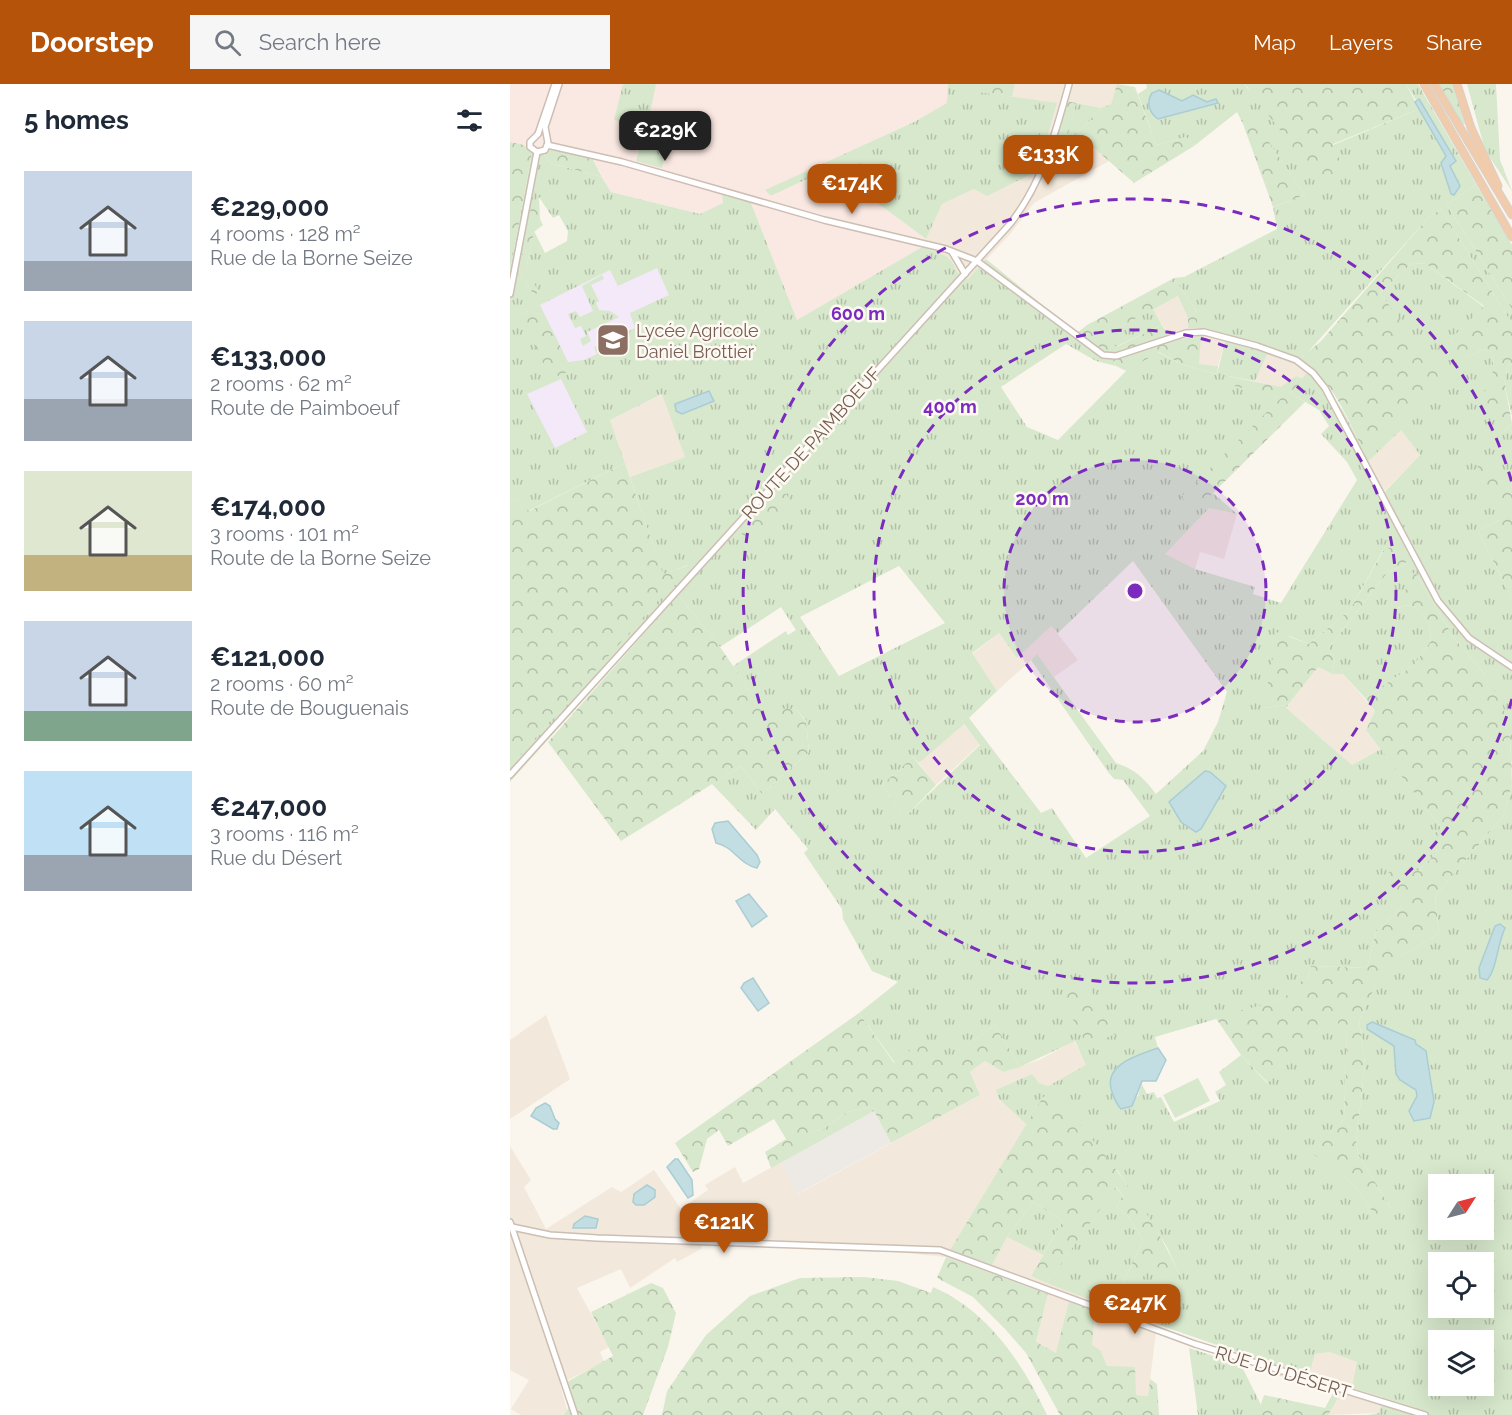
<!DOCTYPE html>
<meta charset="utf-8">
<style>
body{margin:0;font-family:Raleway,sans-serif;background:#f6f6f7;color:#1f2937;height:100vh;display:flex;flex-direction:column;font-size:22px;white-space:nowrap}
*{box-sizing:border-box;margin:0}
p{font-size:20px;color:#747a83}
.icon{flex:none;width:33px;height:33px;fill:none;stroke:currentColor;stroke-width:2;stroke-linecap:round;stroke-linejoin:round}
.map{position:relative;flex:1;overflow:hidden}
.sheet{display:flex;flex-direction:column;background:#fff;width:510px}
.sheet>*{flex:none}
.needle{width:39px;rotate:54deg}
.controls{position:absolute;left:918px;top:1090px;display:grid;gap:12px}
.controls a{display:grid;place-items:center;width:66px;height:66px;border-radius:0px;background:#fff;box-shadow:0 6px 24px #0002;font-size:30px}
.price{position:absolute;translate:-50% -51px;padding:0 14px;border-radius:12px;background:#b45309;color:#fff;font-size:20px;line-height:39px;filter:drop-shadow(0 2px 3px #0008)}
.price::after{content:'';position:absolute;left:50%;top:36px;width:18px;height:14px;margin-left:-9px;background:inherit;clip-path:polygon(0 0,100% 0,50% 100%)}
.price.active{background:#222;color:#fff}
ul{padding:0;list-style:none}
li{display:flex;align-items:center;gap:18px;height:150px;padding:0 24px}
li span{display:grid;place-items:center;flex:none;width:168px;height:120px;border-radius:0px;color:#555}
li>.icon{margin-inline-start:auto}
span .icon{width:72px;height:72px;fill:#fffc;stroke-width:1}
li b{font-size:26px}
h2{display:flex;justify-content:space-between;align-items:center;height:72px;padding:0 24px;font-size:26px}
header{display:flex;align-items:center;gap:36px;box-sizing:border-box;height:84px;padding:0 30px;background:#b45309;color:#fff}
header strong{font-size:28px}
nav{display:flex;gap:33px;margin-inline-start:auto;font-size:21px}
.search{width:420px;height:54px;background:#f6f6f7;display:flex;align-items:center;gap:15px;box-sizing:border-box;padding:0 21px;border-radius:0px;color:#747a83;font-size:22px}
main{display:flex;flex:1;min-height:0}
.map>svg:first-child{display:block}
.residential{fill:#f2e8dc}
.commercial{fill:#fae9e2}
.industrial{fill:#ede9e5}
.education{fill:#f3e9f8}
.grass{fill:url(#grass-tufts);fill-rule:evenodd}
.forest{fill:url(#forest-crowns)}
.pitch{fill:#d7e8cc}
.water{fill:#c3dee3;stroke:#aacdd4;stroke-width:1.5}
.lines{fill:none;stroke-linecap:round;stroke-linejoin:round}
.tertiary-casing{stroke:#cdbeb3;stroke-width:8}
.trunk-casing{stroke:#d8d2ce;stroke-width:9}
.tertiary{stroke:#fff;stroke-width:5}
.trunk{stroke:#f0cbac;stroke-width:7}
.ring{fill:none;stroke:#7b2cbf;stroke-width:3;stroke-dasharray:10 8}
.labels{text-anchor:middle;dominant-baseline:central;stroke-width:5;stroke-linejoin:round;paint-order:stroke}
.education-label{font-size:18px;fill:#785e54;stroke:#fefaf3;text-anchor:start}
.street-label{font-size:18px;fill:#745e51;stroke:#fefaf3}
.centre{fill:#7b2cbf;stroke:#fefaf3;stroke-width:3}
.ring-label{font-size:18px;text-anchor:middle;font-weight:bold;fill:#7b2cbf;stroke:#fefaf3;stroke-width:5;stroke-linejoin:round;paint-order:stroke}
</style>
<header>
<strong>Doorstep</strong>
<div class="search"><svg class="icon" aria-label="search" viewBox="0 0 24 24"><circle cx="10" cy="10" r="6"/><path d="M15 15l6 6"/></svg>Search here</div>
<nav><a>Map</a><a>Layers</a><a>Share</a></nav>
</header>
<main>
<section class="sheet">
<h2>5 homes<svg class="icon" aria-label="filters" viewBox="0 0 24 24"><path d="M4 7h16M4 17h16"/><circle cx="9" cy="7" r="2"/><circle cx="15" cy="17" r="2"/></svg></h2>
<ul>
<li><span style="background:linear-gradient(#c9d6e8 75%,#9aa5b1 0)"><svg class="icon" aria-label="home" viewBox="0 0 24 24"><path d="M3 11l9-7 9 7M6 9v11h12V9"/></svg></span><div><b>€229,000</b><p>4 rooms · 128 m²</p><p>Rue de la Borne Seize</p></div></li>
<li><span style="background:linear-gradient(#c9d6e8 65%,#9aa5b1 0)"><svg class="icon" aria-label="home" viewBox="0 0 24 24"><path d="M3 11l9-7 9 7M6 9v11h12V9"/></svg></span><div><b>€133,000</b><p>2 rooms · 62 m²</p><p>Route de Paimboeuf</p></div></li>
<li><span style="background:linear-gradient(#dfe7d0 70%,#c2b280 0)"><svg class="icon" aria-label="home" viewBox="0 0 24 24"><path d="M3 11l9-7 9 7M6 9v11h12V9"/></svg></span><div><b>€174,000</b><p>3 rooms · 101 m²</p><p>Route de la Borne Seize</p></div></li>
<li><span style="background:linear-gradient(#c9d6e8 75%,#7fa58c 0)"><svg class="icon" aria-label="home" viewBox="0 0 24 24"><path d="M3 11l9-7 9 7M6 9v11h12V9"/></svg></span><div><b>€121,000</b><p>2 rooms · 60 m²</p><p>Route de Bouguenais</p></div></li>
<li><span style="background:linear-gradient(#bfe0f5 70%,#9aa5b1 0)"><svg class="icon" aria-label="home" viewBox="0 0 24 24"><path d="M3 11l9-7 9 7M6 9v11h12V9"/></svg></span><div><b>€247,000</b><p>3 rooms · 116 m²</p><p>Rue du Désert</p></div></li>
</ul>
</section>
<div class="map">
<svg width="1002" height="1331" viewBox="0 0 1002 1331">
<defs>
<pattern id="grass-tufts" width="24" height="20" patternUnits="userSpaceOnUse" patternTransform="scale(1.5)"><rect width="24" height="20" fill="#d7e8cc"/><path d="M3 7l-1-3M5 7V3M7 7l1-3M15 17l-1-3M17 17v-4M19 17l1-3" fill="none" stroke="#b3bfa8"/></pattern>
<pattern id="forest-crowns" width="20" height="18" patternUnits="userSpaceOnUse" patternTransform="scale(1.5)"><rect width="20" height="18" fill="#d7e8cc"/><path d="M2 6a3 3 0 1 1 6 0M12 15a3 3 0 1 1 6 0" fill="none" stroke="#b3bfa8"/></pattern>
</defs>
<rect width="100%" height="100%" fill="#fbf6ed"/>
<g class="residential">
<polygon points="505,0 607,0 601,20 591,24 557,17 564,75 584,64 599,77 524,119 501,149 458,195 447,188 444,179 412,163 432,120 464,105 547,20 502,13"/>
<polygon points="668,212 678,234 678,244 717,250 708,282 689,280 677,253 662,256 643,225"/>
<polygon points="760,264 779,272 802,283 793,295 786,292 771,304 745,297"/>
<polygon points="153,310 175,373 120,393 100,336"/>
<polygon points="891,346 910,371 868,414 852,382"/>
<polygon points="699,424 727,430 714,475 690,468 685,485 654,470"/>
<polygon points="541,541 568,576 544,593 527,571 487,607 462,570 489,549 507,574"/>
<polygon points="808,583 822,590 833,590 865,627 856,646 871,665 842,681 776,624"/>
<polygon points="453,640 470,660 426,701 409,679"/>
<polygon points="36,931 60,995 0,1035 0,956"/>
<polygon points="564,957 577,981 538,1002 529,999 522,990 487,1006 489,1015 517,1041 440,1166 482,1181 497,1153 533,1171 521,1192 647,1241 638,1312 626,1311 597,1282 591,1267 546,1269 526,1259 538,1210 436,1173 385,1168 224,1162 221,1155 193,1156 191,1165 167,1178 165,1174 120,1204 111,1185 67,1204 99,1263 90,1268 94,1278 50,1300 57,1326 52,1331 11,1331 1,1325 19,1296 0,1286 0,1062 21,1096 14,1103 36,1145 102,1103 111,1108 144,1086 171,1125 198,1106 195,1101 225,1083 233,1099 271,1078 288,1110 470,1011 460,988 475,977 493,988 529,976"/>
<polygon points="819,1268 847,1278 873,1313 869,1329 818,1331 830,1309 797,1299 805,1270"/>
</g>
<polygon class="commercial" points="0,0 438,0 438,19 404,38 256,106 261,112 320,84 416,155 412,163 287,236 241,119 212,111 213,119 190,130 101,108 82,74 40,66 34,71 22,69 14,61 0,58"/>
<polygon class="industrial" points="364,1027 381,1059 287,1110 271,1078"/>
<polygon class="education" points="154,158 218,277 0,387 0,236"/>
<g class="grass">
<polygon points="113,0 146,0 140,29 163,36 152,84 126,77 136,44 104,36"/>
<polygon points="438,0 470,0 470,8 547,19 527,87 477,112 464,105 432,120 416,155 320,84 261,112 255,106 404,38 437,19"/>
<path d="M636 0H735L737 4 823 61 909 25 936 72 944 111 950 102 940 82 946 76 909 15 906 16 896 0H908L966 100 937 121 1002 225V240L931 125 918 134 798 268 788 276 760 264 745 297 718 292V300L772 314 672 413 690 421 703 409 727 430 699 424 655 470 685 485 745 503 743 510 771 519 847 396 837 378 811 350 819 342 809 326 780 309 802 283 807 287 833 327 851 361 932 293 870 209 902 179 916 180 974 223 939 257 955 274 977 264 982 270 993 348 1002 339V410L972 378 993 426 989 436 968 447 1002 514V689L1000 654 976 592 944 554 905 488 887 524 900 521C917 529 920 539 921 557L904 581 855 614 833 590H822L825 576 818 565 877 489 895 480 873 466 840 526 799 560 779 552 754 624 778 621 776 624 842 681 871 665 932 745 924 750 927 768 909 787 891 824 866 848 857 884 801 882 798 894 781 903 779 910 764 918 645 953 648 964 622 974 600 1004 611 1025 628 1012 631 999 637 1010 644 1008 647 1014 651 1013 664 1038 710 1017 705 1008 716 1001 709 988 731 971 757 999 809 945 824 933 837 950 834 1035 803 1069 845 1102 862 1127 882 1126 849 1072 846 1059 855 980 849 936 879 873 895 870 929 849 925 812 994 731 1002 700V1331H858L869 1329 873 1313 842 1304 847 1278 819 1268 805 1270 797 1299 762 1290 764 1281 615 1229 636 1186 646 1181 669 1190 657 1163 608 1087 533 1013 517 1041 489 1015 486 1006 522 990 529 999 538 1002 576 981 565 957 510 983 485 941 434 978 407 961 385 979 349 929 388 898 362 887 333 835 332 825 294 769 298 765 265 725 246 746 202 700 231 682 252 710 299 668 296 636 285 625H252L223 582 276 547 278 551 286 546 271 523 210 563 168 511 0 698V682L178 481 153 491 120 393 175 373 152 310 100 336 115 379 18 427 6 415 0 417V187L22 69 34 71 40 79 92 93 101 108 190 130 213 119 212 111 241 119 287 236 412 163C428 169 442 170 447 188L458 195 476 175 563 246 599 269 606 282 586 277 556 260 491 303 517 343 548 356 622 281 648 268 673 281 707 290 717 250 687 244V228L664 194 674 193 767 145 763 123 795 111 750 46 733 40 727 28 684 62 676 53 646 61 628 10 637 4ZM29 113 43 134 49 131 58 147 57 157 35 169 24 147 16 185 24 211 9 188ZM147 184 159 211 120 229 125 244 84 263 87 270 74 276 58 278 10 231 100 186 108 202ZM51 295 77 348 45 364 17 310ZM891 346 910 371 869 414 853 382ZM264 405 244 451 228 445V444ZM623 477 717 608 708 638 693 667 646 710C634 694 625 685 606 679L527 570 521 576 598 688 604 695 613 696 640 732 576 774 542 724 531 729 459 634 487 607 462 569 489 549 507 574 541 542 548 549ZM389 482 435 539 329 592 290 533ZM454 640 470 661 399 729H392L372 701 403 673 409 679ZM928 1101H974V1146H928ZM928 1179H974V1224H928ZM928 1257H974V1302H928Z"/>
<polygon points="957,0 986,0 990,76 1002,107 975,66"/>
<polygon points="566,19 591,24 554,63"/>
<polygon points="92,191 94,195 81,201 89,217 86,219 89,226 100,227 109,233 77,248 81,257 73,262 70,255 76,252 71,242 65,244 58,230 66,227 70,233 83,227 72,202"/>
<polygon points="643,225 652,241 605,263 593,252"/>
<polygon points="1002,280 1002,332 995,303 997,283"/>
<polygon points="362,1023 364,1027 301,1062 299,1048 312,1046 337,1028"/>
<polygon points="605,1103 613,1111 607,1123 619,1133 633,1156 602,1224 537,1199"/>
<polygon points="523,1118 553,1137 533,1171 497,1153"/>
<polygon points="679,1264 731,1281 751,1321 750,1331 688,1331"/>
</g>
<g class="forest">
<polygon points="470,0 505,0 502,13 469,8"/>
<polygon points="607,0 625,3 646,61 676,53 684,62 624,99 584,64 564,75 542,70 557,17 566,19 555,62 591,24 601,20"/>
<polygon points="735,0 896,0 909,25 823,60 835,88 812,102"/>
<polygon points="929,0 944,0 955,40 952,41"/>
<polygon points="733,40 750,45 795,111 763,123"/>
<polygon points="0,58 14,61 22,69 0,187"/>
<polygon points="40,66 63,68 82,74 92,93 40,79 34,71"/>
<polygon points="966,100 1002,161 1002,225 937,121"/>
<polygon points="29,113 30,135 33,141 24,148 16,185 29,208 24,211 9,188 22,118"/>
<path d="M931 125 1002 240V280L997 283 995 303 1002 339 993 348 973 311C981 296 990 279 977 264L955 274 949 282 938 269 939 257 974 222 916 180 902 179 870 209 933 293 851 362C835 329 821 293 788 276L811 257 918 134Z"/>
<polygon points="664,194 687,228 687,244 678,244 678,234 668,212 593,252 606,263 652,241 662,256 691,252 689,280 708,282 707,290 673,281 649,268 616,287 606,282 599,269 567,249 577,241"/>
<polygon points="30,221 62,286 48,292 34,281 10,231"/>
<polygon points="718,292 771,303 786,292 793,295 780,309 795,318 691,421 679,420 671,413 771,314 717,300"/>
<polygon points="972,377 1002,410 1002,514 968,447 989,436 987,429 993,426 962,390"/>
<polygon points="115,379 153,490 180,481 0,682 0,417 6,415 19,427"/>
<polygon points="264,405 276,410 284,422 244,451 234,453 228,444"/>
<polygon points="889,459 897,474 895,480 877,489 818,565 825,576 822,590 808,583 778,621 754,624 766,548 799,560 840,526 873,467"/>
<path d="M905 488 944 554 976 592 993 622 1000 654 1002 700 994 731 925 812 929 849 895 870 879 874 849 936 855 980 846 1059 849 1072 882 1126 877 1138 862 1127 845 1102 802 1069 834 1035 837 950 824 934 809 945 758 999 731 971 705 933 764 918 779 910 780 903 798 894 801 882 857 884 866 848 891 824 875 791 892 779 909 787 927 768 923 750 932 745 856 646 865 627 855 614 904 581 921 557C920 540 917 529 900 521L886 524Z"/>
<polygon points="168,511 210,563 252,624 285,625 296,637 299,668 252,710 231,682 111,757 38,658"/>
<polygon points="403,673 426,701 399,729 392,729 372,701"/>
<polygon points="577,899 606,950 577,961 551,914"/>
<polygon points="349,929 384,979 407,961 425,960 435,977 485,941 510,983 493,988 475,977 460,988 470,1011 381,1059 362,1023 337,1028 312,1046 300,1048 301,1062 261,1084 255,1068 276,1055 264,1035 218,1062 209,1046 197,1055 189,1085 183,1088 165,1059"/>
<path d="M543 1010C592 1065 639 1122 669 1190L657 1196 646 1181 636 1187 615 1229 602 1224 633 1156 619 1133 607 1123 613 1111 606 1103 537 1199 521 1192 553 1137 523 1118 497 1153 482 1181 440 1166 533 1013Z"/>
<polygon points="436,1173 538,1210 526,1258 546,1269 559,1218 585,1227 582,1261 591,1267 597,1282 625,1283 626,1311 638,1312 640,1295 647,1300 649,1331 550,1331 516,1269 495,1245 463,1213 427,1194"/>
<path d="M354 1193 388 1197 421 1209 423 1203C477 1226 513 1279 537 1331H152L157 1307 196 1251 240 1212 290 1194Z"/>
<polygon points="141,1199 153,1204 166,1229 158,1263 133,1331 53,1331 64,1318 57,1298 103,1272 81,1228"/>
<polygon points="824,1307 831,1309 818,1331 750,1331 749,1326 754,1311 815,1324"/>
</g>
<polygon class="pitch" points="688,994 700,1017 665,1034 653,1011"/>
<g class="water">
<path d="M649 6 672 17 683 11 697 18 706 15 708 19 648 35C639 29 636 18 642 9Z"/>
<polygon points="909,15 946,77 940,82 950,102 944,111 941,110 931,79 936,72 905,18"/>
<polygon points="199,307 204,317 172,330 166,327 165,320"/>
<polygon points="695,687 700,688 716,702 691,745 686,748 671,738 659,718"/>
<path d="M218 737 247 771 250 778 247 784C230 781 223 762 206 759L202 745 205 739Z"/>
<polygon points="239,810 257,832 242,843 226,817"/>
<path d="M990 840 995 844C987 861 987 885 977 896L970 894 969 884 985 842Z"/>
<polygon points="243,894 259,919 248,927 231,904 234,899"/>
<polygon points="862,938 905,956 906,960 916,967 924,1018 920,1034 904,1037 899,1027 907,1012 906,1006 890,996 886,990 884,962 857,945 857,941"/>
<path d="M648 964 656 976 646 997H632L622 1022 611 1025C606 1020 604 1014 602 1008 592 980 629 971 648 964Z"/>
<polygon points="35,1019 40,1022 45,1035 49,1039 47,1045 43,1045 21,1032 26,1024"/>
<polygon points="165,1075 168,1075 182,1096 183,1111 178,1114 157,1083"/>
<polygon points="137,1101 145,1106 145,1113 134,1121 126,1121 123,1118 124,1110"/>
<polygon points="75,1132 88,1135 86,1144 63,1144 64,1140"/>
</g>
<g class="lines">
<g class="tertiary-casing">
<g id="tertiary">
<polyline points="28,50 45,0"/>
<polyline points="37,61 112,78 314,136 436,165 467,177 593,271 606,272 676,249 694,248 747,262 786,276 803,289 815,304 928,517 959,554 1002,583"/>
<polyline points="27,68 35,66 38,59 35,43 49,0"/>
<polyline points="27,68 20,63 20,58 28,50"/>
<polyline points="442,168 455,190"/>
<polyline points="0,210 27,68"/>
<path d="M0 691 500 140C533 98 545 50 559 0"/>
<polyline points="0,1138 65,1331"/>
<polyline points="2,1143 40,1151 87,1154 430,1166 685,1260 915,1331"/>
</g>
</g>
<g class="trunk-casing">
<g id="trunk">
<polyline points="914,0 1002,153"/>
<polyline points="924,0 1002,131"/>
<polyline points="947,0 961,44 988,102"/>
</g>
</g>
<use href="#tertiary" class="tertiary"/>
<use href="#trunk" class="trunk"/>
</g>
<circle cx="625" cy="507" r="131" fill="#7b2cbf" fill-opacity=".12"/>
<g class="ring">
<circle cx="625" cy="507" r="131"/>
<circle cx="625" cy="507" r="261"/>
<path d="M1002 615A392 392 0 1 1 1002 399"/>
</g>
<defs>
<g id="school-square" transform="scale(1.725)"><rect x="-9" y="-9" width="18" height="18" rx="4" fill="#8d6e63" stroke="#fefaf3"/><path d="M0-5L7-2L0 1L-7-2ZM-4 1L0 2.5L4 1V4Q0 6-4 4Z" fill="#fff"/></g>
</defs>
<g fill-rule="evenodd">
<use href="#school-square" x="103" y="256"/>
</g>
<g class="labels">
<g class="education-label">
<text x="126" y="246">Lycée Agricole<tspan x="126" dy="21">Daniel Brottier</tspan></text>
</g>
<g class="street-label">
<text transform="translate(301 359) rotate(-48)">ROUTE DE PAIMBOEUF</text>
<text transform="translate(773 1288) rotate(17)">RUE DU DÉSERT</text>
</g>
</g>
<circle cx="625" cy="507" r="9" class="centre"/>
<g class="ring-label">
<text x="348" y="236">600 m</text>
<text x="440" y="329">400 m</text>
<text x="532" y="421">200 m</text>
</g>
</svg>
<div class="controls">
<a><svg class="needle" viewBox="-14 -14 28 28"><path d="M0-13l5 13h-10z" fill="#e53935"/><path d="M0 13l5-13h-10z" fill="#747a83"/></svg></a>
<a><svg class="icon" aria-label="locate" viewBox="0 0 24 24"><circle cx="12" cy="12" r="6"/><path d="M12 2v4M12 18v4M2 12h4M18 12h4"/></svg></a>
<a><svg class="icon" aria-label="layers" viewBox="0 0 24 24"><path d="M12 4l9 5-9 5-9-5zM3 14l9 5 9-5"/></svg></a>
</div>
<b class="price active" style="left:155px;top:78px">€229K</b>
<b class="price" style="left:538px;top:102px">€133K</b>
<b class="price" style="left:342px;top:131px">€174K</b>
<b class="price" style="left:214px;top:1170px">€121K</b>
<b class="price" style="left:625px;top:1251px">€247K</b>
</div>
</main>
